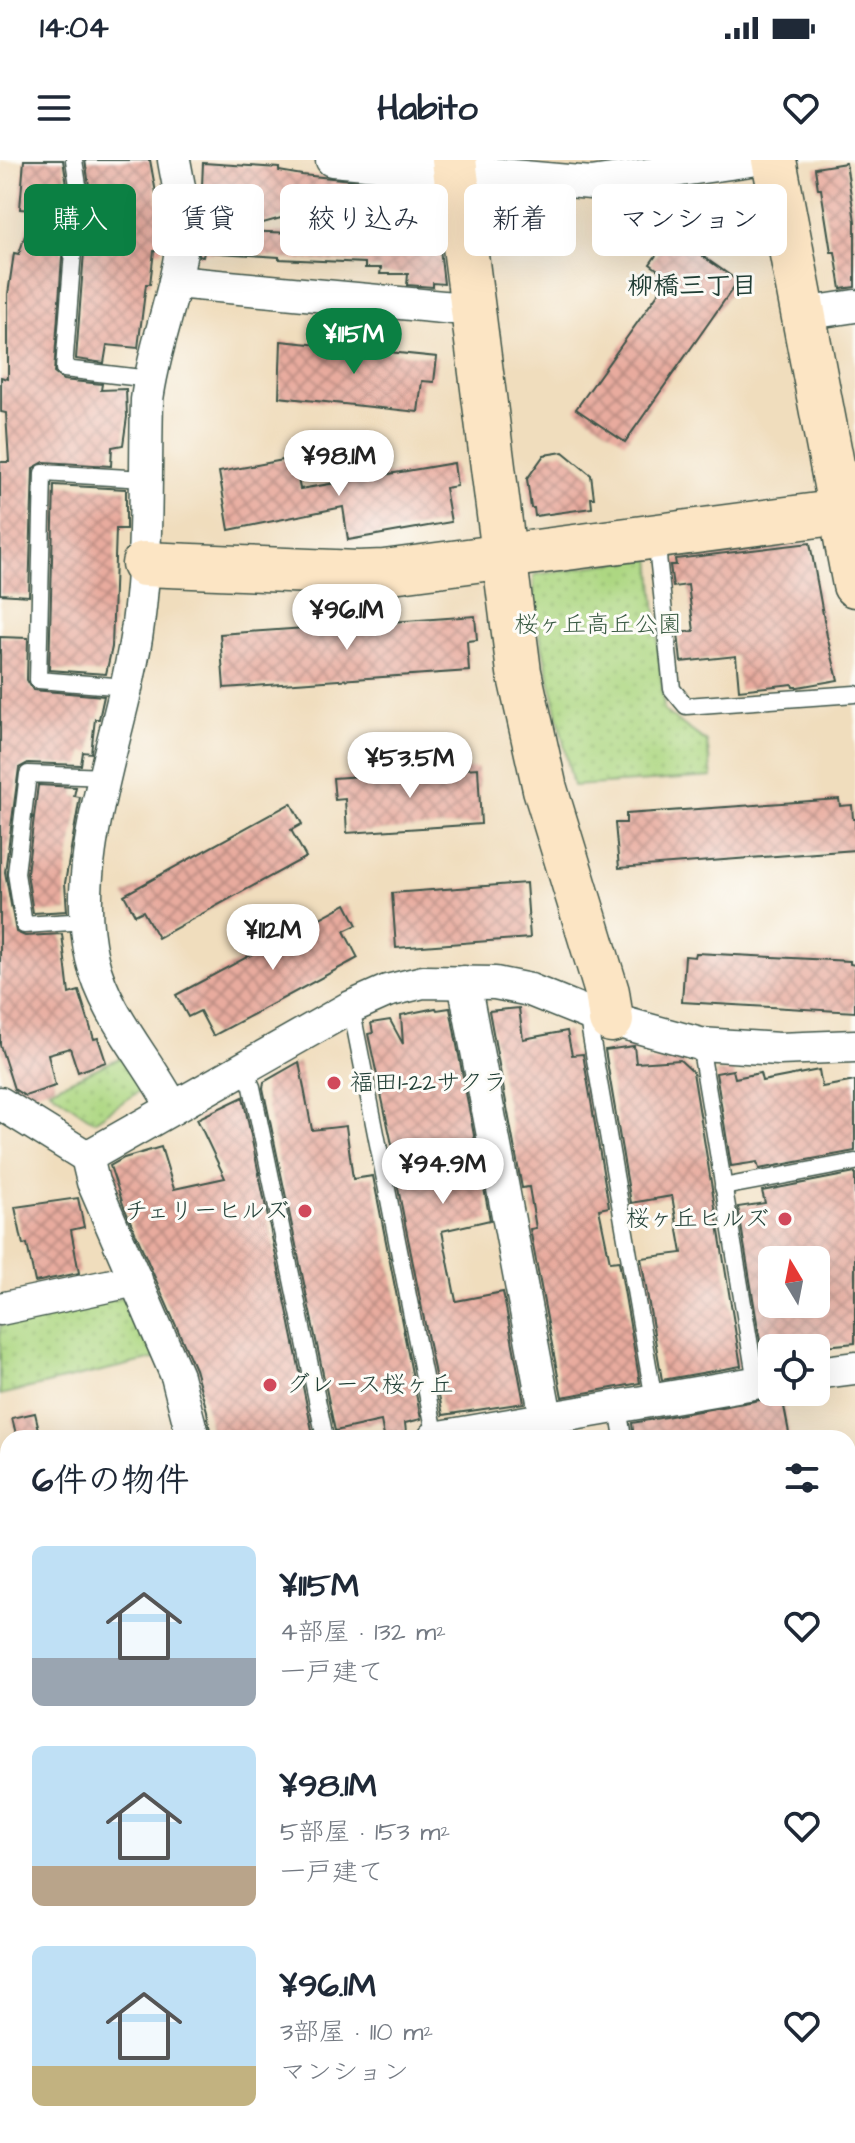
<!DOCTYPE html>
<html lang="ja">
<meta charset="utf-8">
<style>
body{margin:0;font-family:"Architects Daughter","Klee One",sans-serif;background:#f6f6f7;color:#1f2937;height:100vh;display:flex;flex-direction:column;font-size:30px;white-space:nowrap}
*{box-sizing:border-box;margin:0}
p{font-size:26px;color:#747a83}
.icon{flex:none;width:44px;height:44px;fill:none;stroke:currentColor;stroke-width:2;stroke-linecap:round;stroke-linejoin:round}
.map{position:relative;flex:1;overflow:hidden}
.sheet{position:absolute;left:0px;top:1270px;width:856px;height:714px;display:flex;flex-direction:column;background:#fff;border-radius:24px 24px 0 0;box-shadow:0 8px 32px #0002}
.sheet>*{flex:none}
.guide{position:absolute;left:24px;top:24px;width:808px;height:72px;display:flex;gap:16px}
.needle{width:52px;rotate:350deg}
.fabs{position:absolute;left:758px;top:1086px;display:grid;gap:16px}
.fabs a{display:grid;place-items:center;width:72px;height:72px;border-radius:12px;background:#fff;box-shadow:0 8px 32px #0002;font-size:40px}
.price{position:absolute;translate:-50% -68px;padding:0 18px;border-radius:28px;background:#fff;color:#222;font-size:26px;line-height:52px;filter:drop-shadow(0 2px 4px #0008)}
.price::after{content:'';position:absolute;left:50%;top:48px;width:24px;height:18px;margin-left:-12px;background:inherit;clip-path:polygon(0 0,100% 0,50% 100%)}
.price.selected{background:#0b8043;color:#fff}
ul{padding:0;list-style:none}
li{display:flex;align-items:center;gap:24px;height:200px;padding:0 32px}
li span{display:grid;place-items:center;flex:none;width:224px;height:160px;border-radius:12px;color:#555}
li>.icon{margin-inline-start:auto}
span .icon{width:96px;height:96px;fill:#fffc;stroke-width:1}
li b{font-size:34px}
h2{display:flex;justify-content:space-between;align-items:center;height:96px;padding:0 32px;font-size:34px}
.tag{padding:0 28px;border-radius:12px;background:#fff;box-shadow:0 8px 32px #0002;font-size:28px;line-height:72px}
.tag.selected{background:#0b8043;color:#fff}
.status{display:flex;justify-content:space-between;align-items:center;height:56px;padding:0 40px;background:#fff;direction:ltr}
.status svg{height:22px;fill:currentColor}
header{display:flex;justify-content:space-between;align-items:center;height:104px;padding:0 32px;background:#fff;font-size:36px;font-weight:700}
.map>svg:first-child{display:block}
.park{fill:url(#park-dots);stroke:#668a5b;stroke-width:2}
.building{fill:url(#building-cross-hatch);fill-rule:evenodd}
.lines{fill:none;stroke-linecap:round;stroke-linejoin:round}
.lane-casing{stroke:#3e5549;stroke-width:19}
.street-casing{stroke:#3e5549;stroke-width:35}
.secondary-casing{stroke:#3e5549;stroke-width:47}
.lane{stroke:#fff;stroke-width:16}
.street{stroke:#fff;stroke-width:32}
.secondary{stroke:#fce5c4;stroke-width:44}
.poi-dot{fill:#d1495b;stroke:#fdfcf7;stroke-width:3}
.labels{text-anchor:middle;dominant-baseline:central;stroke-width:6;stroke-linejoin:round;paint-order:stroke}
.park-label{font-size:24px;fill:#3b5c44;stroke:#fdfcf7}
.poi-label{font-size:24px;fill:#1f3d34;stroke:#fdfcf7;text-anchor:start}
.neighbourhood-label{font-size:26px;font-weight:bold;fill:#1f3d34;stroke:#fdfcf7}
</style>
<div class="status"><b>14:04</b><svg viewBox="0 0 49 12"><path d="M0 12V9h3v3zM5 12V6h3v6zM10 12V3h3v9zM15 12V0h3v12zM26 1h20v11H26zM47 4h2v5h-2z"/></svg></div>
<header><svg class="icon" aria-label="menu" viewBox="0 0 24 24"><path d="M4 6h16M4 12h16M4 18h16"/></svg>Habito<svg class="icon" aria-label="heart" viewBox="0 0 24 24"><path d="M12 20l-8-8c-3-5 5-10 8-4 3-6 11-1 8 4z"/></svg></header>
<div class="map">
<svg width="855" height="1983" viewBox="0 0 855 1983">
<defs>
<pattern id="park-dots" width="8" height="8" patternUnits="userSpaceOnUse" patternTransform="scale(2)"><rect width="8" height="8" fill="#add782"/><path d="M2 2h.1M6 6h.1" fill="none" stroke="#94b971" stroke-width="1.8" stroke-linecap="round"/></pattern>
<pattern id="building-cross-hatch" width="8" height="8" patternUnits="userSpaceOnUse" patternTransform="scale(2)"><rect width="8" height="8" fill="#e8ab9e"/><path d="M0 0l8 8M0 8l8-8" fill="none" stroke="#bb8c82"/></pattern>
</defs>
<rect width="100%" height="100%" fill="#fdfcf7"/>
<filter id="ink" filterUnits="userSpaceOnUse"><feTurbulence type="fractalNoise" baseFrequency=".0125" numOctaves="2"/><feDisplacementMap in="SourceGraphic" scale="16" xChannelSelector="R" yChannelSelector="G"/><feConvolveMatrix kernelMatrix="1 2 1 2 8 2 1 2 1" color-interpolation-filters="sRGB"/></filter>
<filter id="wash" filterUnits="userSpaceOnUse"><feTurbulence type="fractalNoise" baseFrequency=".006" numOctaves="4" result="noise"/><feDisplacementMap in="SourceGraphic" scale="32" xChannelSelector="R" yChannelSelector="G"/><feGaussianBlur stdDeviation="1.8" result="paint"/><feColorMatrix in="noise" values="0 0 0 0 0 0 0 0 0 0 0 0 0 0 0 0 0 1.4 0 .05"/><feComposite in="paint" operator="in"/></filter>
<g filter="url(#wash)">
<rect width="100%" height="100%" fill="#f0ddbd"/>
<g class="park">
<polygon points="651,397 664,551 707,582 712,617 573,626 534,447 534,415"/>
<polygon points="128,894 144,928 94,961 49,930"/>
<polygon points="130,1136 157,1198 0,1235 0,1166"/>
</g>
<g id="blocks">
<g class="building">
<polygon points="24,0 63,0 67,25 54,213 63,220 102,224 101,230 126,229 127,257 123,285 112,287 111,306 44,302 33,308 29,436 0,434 0,302 9,302 6,253 1,252 1,217 8,219 8,134 14,93 19,94 33,50 20,49"/>
<polygon points="85,0 150,0 161,60 164,60 162,91 154,91 150,124 146,124 138,188 107,185 104,203 76,199 89,25"/>
<polygon points="203,3 279,8 279,11 302,15 400,25 234,71 355,75 355,79 439,80 444,124 433,123 433,127 407,125 408,114 380,114 381,108 365,108 365,103 279,99 279,97 204,92 203,97 199,96"/>
<polygon points="846,3 855,61 855,127 841,129 835,92 831,92 821,29 818,29 815,8"/>
<polygon points="671,74 738,121 625,282 576,249 669,118 650,104"/>
<polygon points="281,181 437,197 434,222 422,221 418,252 279,237"/>
<polygon points="563,292 591,315 594,338 591,338 592,348 535,356 534,348 531,348 527,319 544,295"/>
<polygon points="294,298 300,329 454,303 457,326 445,328 451,362 348,380 343,347 229,370 219,312"/>
<polygon points="54,325 126,329 126,369 116,369 112,487 106,514 49,510"/>
<polygon points="810,383 827,476 838,520 798,527 793,527 792,524 739,530 736,496 681,502 678,473 694,471 688,425 673,427 670,405 676,405 675,399"/>
<polygon points="475,456 477,480 467,481 469,511 224,528 220,474"/>
<polygon points="0,477 28,478 27,520 33,530 104,536 99,559 95,559 91,593 83,592 81,605 28,603 19,608 5,712 16,772 25,776 62,774 69,834 79,831 94,879 98,878 106,902 78,912 70,888 48,894 55,926 25,936 14,929 0,885"/>
<polygon points="478,608 481,664 347,673 345,639 335,640 333,618"/>
<polygon points="38,625 76,627 74,636 80,637 65,723 67,751 33,753 27,713"/>
<polygon points="839,639 840,646 852,645 853,659 855,659 855,690 619,708 615,663 626,663 626,654"/>
<polygon points="291,643 302,664 291,670 306,697 158,778 143,751 135,755 124,735"/>
<polygon points="526,723 530,778 396,788 392,733"/>
<polygon points="346,744 357,765 344,771 358,798 213,876 200,851 188,857 176,835"/>
<polygon points="696,793 850,801 850,804 855,805 855,852 682,842 685,796 695,797"/>
<polygon points="436,848 437,850 450,848 490,1060 442,1071 456,1141 503,1132 524,1243 443,1255 395,1013 398,1012 368,874 373,873 371,863 390,860 403,884 401,855"/>
<polygon points="519,848 523,879 567,871 572,895 583,894 609,1047 599,1049 610,1102 619,1101 640,1223 562,1237 530,1069 536,1068 529,1027 522,1028 489,851"/>
<polygon points="634,886 636,903 680,900 693,912 741,1206 662,1220 641,1098 682,1093 672,1036 631,1043 605,890"/>
<polygon points="299,902 312,970 346,966 353,1019 373,1016 421,1259 405,1263 406,1272 384,1276 381,1261 335,1271 263,928 264,922"/>
<polygon points="733,910 735,918 760,913 762,921 819,910 822,927 855,921 855,991 759,1009 757,1002 731,1006 716,913"/>
<polygon points="243,937 313,1275 301,1278 211,1278 207,1251 195,1209 124,1047 110,1006 124,998 161,987 174,1029 225,1018 197,959"/>
<path d="M855 1013V1183L805 1188 804 1174 760 1181 738 1047 765 1043 762 1031ZM772 1100H816V1144H772Z"/>
<polygon points="78,1038 84,1067 71,1070 79,1113 35,1122 27,1084 23,1085 15,1047"/>
<polygon points="782,1236 790,1278 634,1278 632,1263"/>
<polygon points="35,1253 41,1278 17,1278 12,1258"/>
</g>
</g>
</g>
<g filter="url(#ink)">
<use href="#blocks" fill-opacity="0" stroke="#3e5549" stroke-width="2"/>
<g class="lines">
<g class="lane-casing">
<g id="lane">
<polyline points="74,0 78,25 64,209 150,219"/>
<polyline points="656,377 672,529 686,546 855,534"/>
<polyline points="127,527 38,520 43,313 145,319"/>
<polyline points="87,761 24,765 16,713 28,614 106,617"/>
<polyline points="351,847 436,1278"/>
<polyline points="587,853 654,1240"/>
<polyline points="700,884 756,1222"/>
<polyline points="243,907 252,927 325,1278"/>
<polyline points="723,1027 855,1002"/>
<polyline points="618,1247 623,1278"/>
<polyline points="848,1325 855,1325"/>
<polyline points="0,1862 8,1861"/>
</g>
</g>
<g class="street-casing">
<g id="street">
<polyline points="332,0 591,23 751,0"/>
<polyline points="175,122 475,150"/>
<polyline points="803,154 855,146"/>
<polyline points="464,822 550,1278"/>
<polyline points="0,943 87,997 93,1022 177,1216 193,1278"/>
<path d="M173 948C147 898 105 855 92 799 67 695 125 569 138 464 148 390 145 314 147 240 154 184 178 131 183 74 185 50 178 24 174 0"/>
<polyline points="87,997 351,847 387,831 423,822 495,823 530,830 587,853 700,884 779,889 855,886"/>
<polyline points="0,1149 136,1120"/>
<polyline points="816,1213 855,1208"/>
<polyline points="434,1278 772,1220"/>
<polyline points="0,1606 8,1641"/>
<polyline points="848,1614 855,1614"/>
<polyline points="178,1976 178,1983"/>
<polyline points="330,1976 330,1983"/>
<polyline points="51,1983 51,1976"/>
</g>
</g>
<g class="secondary-casing">
<g id="secondary">
<polyline points="454,0 519,512 545,629 607,832 611,860"/>
<polyline points="774,0 855,425"/>
<polyline points="144,404 358,413 384,412 841,352"/>
<polyline points="848,1923 855,1923"/>
<polyline points="399,1983 439,1976"/>
<polyline points="661,1983 665,1976"/>
</g>
</g>
<use href="#lane" class="lane"/>
<use href="#street" class="street"/>
<use href="#secondary" class="secondary"/>
</g>
</g>
<g class="poi-dot">
<circle cx="334" cy="923" r="8"/>
<circle cx="305" cy="1051" r="8"/>
<circle cx="785" cy="1059" r="8"/>
<circle cx="270" cy="1225" r="8"/>
</g>
<g class="labels">
<g class="park-label">
<text x="598" y="465">桜ヶ丘高丘公園</text>
</g>
<g class="poi-label">
<text x="350" y="923">福田1-22サクラ</text>
<text x="289" y="1051" text-anchor="end">チェリーヒルズ</text>
<text x="769" y="1059" text-anchor="end">桜ヶ丘ヒルズ</text>
<text x="286" y="1225">グレース桜ヶ丘</text>
</g>
<g class="neighbourhood-label">
<text x="692" y="126">柳橋三丁目</text>
</g>
</g>
</svg>
<div class="fabs">
<a><svg class="needle" viewBox="-14 -14 28 28"><path d="M0-13l5 13h-10z" fill="#e53935"/><path d="M0 13l5-13h-10z" fill="#747a83"/></svg></a>
<a><svg class="icon" aria-label="locate" viewBox="0 0 24 24"><circle cx="12" cy="12" r="6"/><path d="M12 2v4M12 18v4M2 12h4M18 12h4"/></svg></a>
</div>
<b class="price selected" style="left:354px;top:216px">¥115M</b>
<b class="price" style="left:339px;top:338px">¥98.1M</b>
<b class="price" style="left:347px;top:492px">¥96.1M</b>
<b class="price" style="left:410px;top:640px">¥53.5M</b>
<b class="price" style="left:273px;top:812px">¥112M</b>
<b class="price" style="left:443px;top:1046px">¥94.9M</b>
<div class="guide">
<a class="tag selected">購入</a>
<a class="tag">賃貸</a>
<a class="tag">絞り込み</a>
<a class="tag">新着</a>
<a class="tag">マンション</a>
</div>
<section class="sheet">
<h2>6件の物件<svg class="icon" aria-label="filters" viewBox="0 0 24 24"><path d="M4 7h16M4 17h16"/><circle cx="9" cy="7" r="2"/><circle cx="15" cy="17" r="2"/></svg></h2>
<ul>
<li><span style="background:linear-gradient(#bfe0f5 70%,#9aa5b1 0)"><svg class="icon" aria-label="home" viewBox="0 0 24 24"><path d="M3 11l9-7 9 7M6 9v11h12V9"/></svg></span><div><b>¥115M</b><p>4部屋 · 132 m²</p><p>一戸建て</p></div><svg class="icon" aria-label="heart" viewBox="0 0 24 24"><path d="M12 20l-8-8c-3-5 5-10 8-4 3-6 11-1 8 4z"/></svg></li>
<li><span style="background:linear-gradient(#bfe0f5 75%,#b9a48a 0)"><svg class="icon" aria-label="home" viewBox="0 0 24 24"><path d="M3 11l9-7 9 7M6 9v11h12V9"/></svg></span><div><b>¥98.1M</b><p>5部屋 · 153 m²</p><p>一戸建て</p></div><svg class="icon" aria-label="heart" viewBox="0 0 24 24"><path d="M12 20l-8-8c-3-5 5-10 8-4 3-6 11-1 8 4z"/></svg></li>
<li><span style="background:linear-gradient(#bfe0f5 75%,#c2b280 0)"><svg class="icon" aria-label="home" viewBox="0 0 24 24"><path d="M3 11l9-7 9 7M6 9v11h12V9"/></svg></span><div><b>¥96.1M</b><p>3部屋 · 110 m²</p><p>マンション</p></div><svg class="icon" aria-label="heart" viewBox="0 0 24 24"><path d="M12 20l-8-8c-3-5 5-10 8-4 3-6 11-1 8 4z"/></svg></li>
</ul>
</section>
</div>
